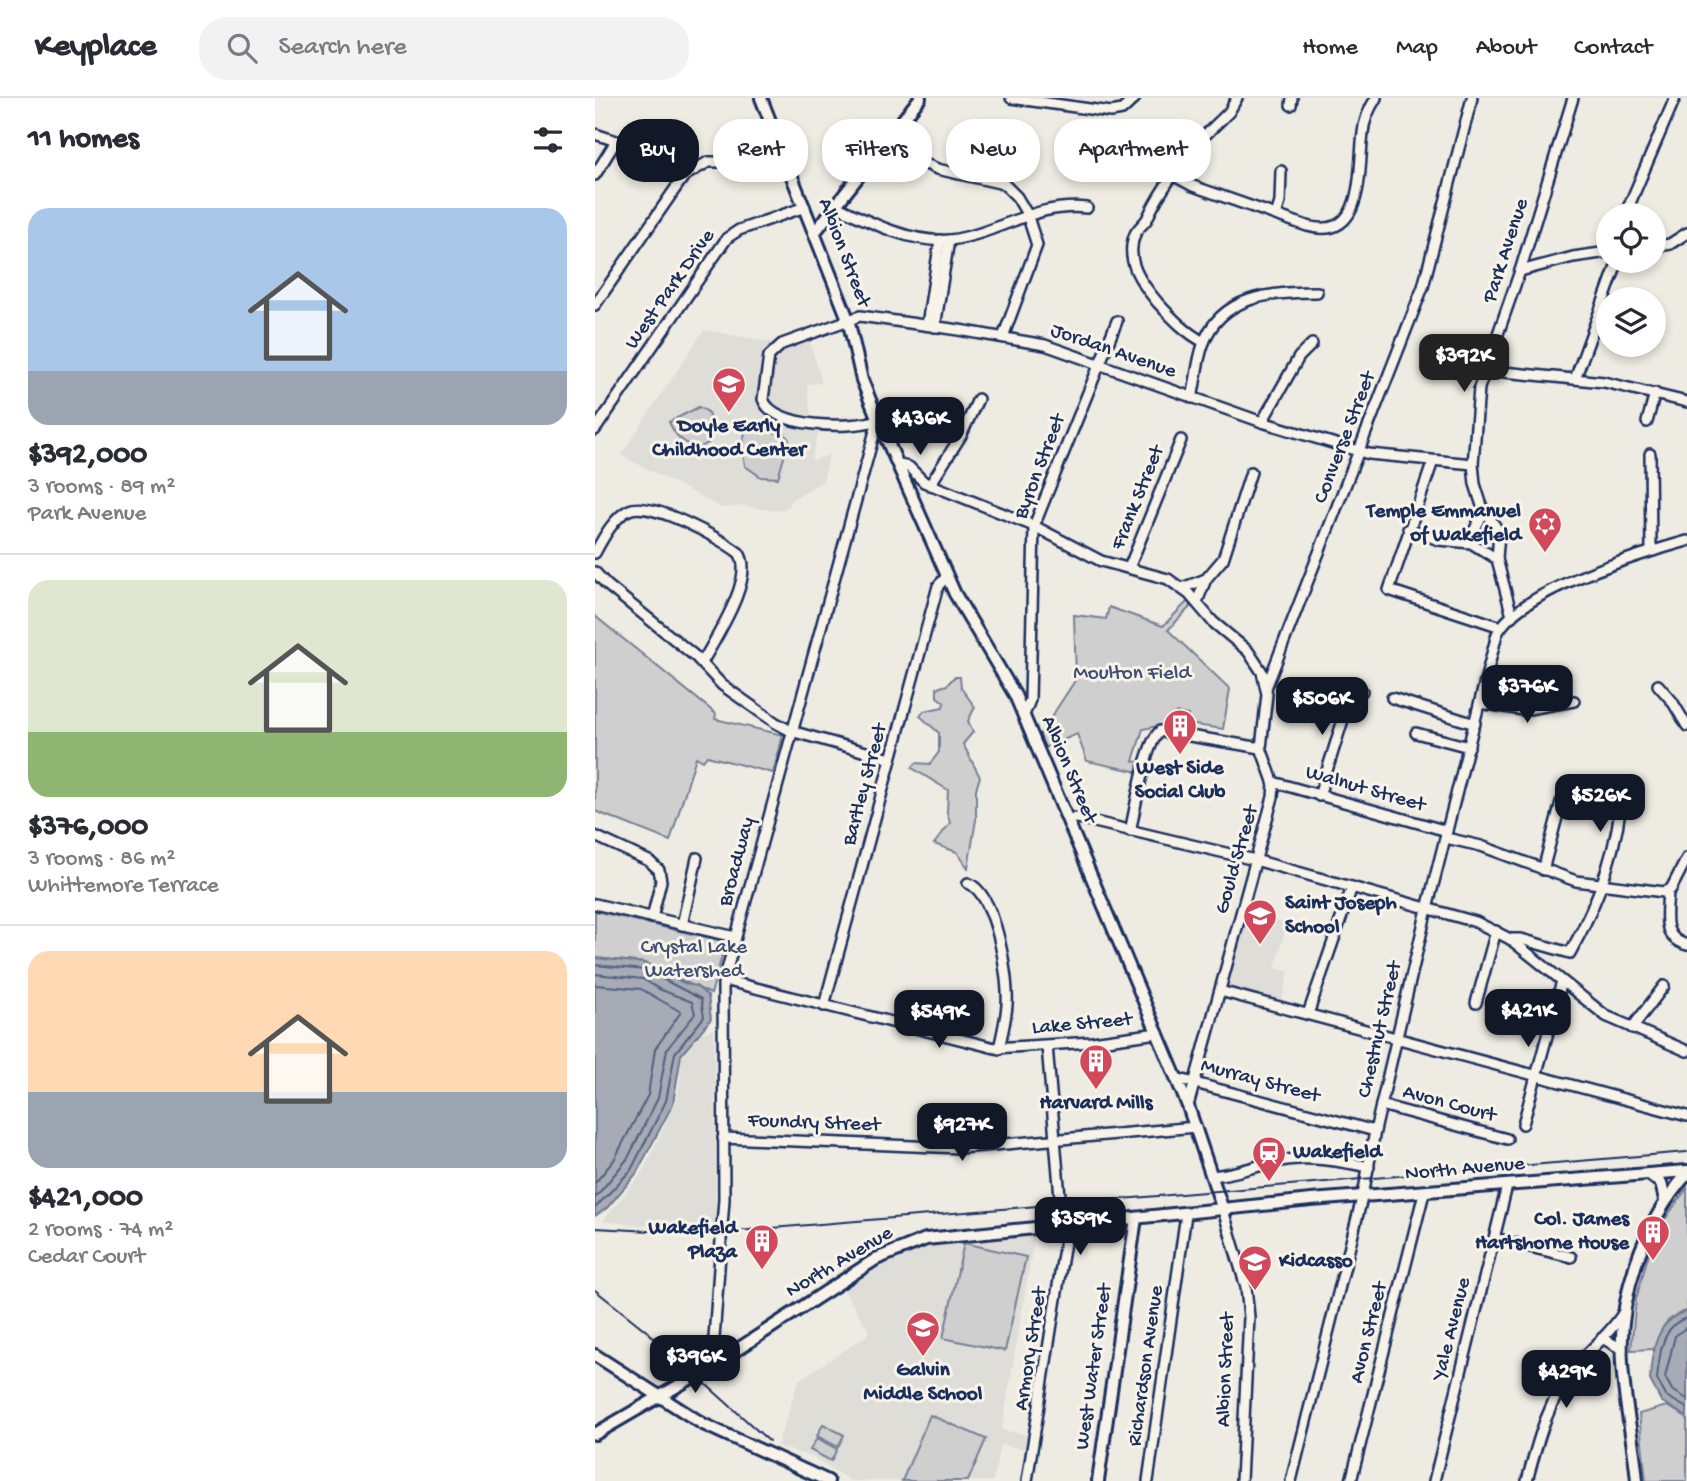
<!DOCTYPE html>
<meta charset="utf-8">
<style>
body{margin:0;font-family:"Gochi Hand",sans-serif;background:#f2f2f3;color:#2b2b33;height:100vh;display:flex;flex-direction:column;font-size:26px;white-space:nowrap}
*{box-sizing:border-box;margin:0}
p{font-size:23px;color:#7c7c81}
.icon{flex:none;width:38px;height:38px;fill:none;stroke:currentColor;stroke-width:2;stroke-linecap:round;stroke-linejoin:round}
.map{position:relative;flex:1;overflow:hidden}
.panel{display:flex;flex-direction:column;background:#fff;width:595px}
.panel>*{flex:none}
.top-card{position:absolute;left:21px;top:21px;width:665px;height:63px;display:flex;gap:14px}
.buttons{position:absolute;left:1001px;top:105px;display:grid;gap:14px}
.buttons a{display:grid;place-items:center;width:70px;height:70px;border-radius:50%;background:#fff;box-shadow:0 4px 10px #0003;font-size:35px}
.price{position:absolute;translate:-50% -60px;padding:0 16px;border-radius:14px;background:#111827;color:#fff;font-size:23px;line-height:46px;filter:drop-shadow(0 2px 4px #0008)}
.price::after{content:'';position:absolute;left:50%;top:42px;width:21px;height:16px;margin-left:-10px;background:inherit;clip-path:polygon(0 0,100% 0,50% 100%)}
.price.on{background:#222;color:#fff}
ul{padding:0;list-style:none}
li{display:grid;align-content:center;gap:14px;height:371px;padding:0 28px}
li+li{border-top:2px solid #e1e1e2}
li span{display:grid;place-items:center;height:217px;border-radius:21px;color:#555}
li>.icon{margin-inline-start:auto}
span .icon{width:126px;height:126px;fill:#fffc;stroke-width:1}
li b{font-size:30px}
h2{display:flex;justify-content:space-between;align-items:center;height:84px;padding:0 28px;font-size:30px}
.pill{padding:0 24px;border-radius:28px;background:#fff;box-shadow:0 4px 10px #0003;font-size:24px;line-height:63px}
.pill.on{background:#111827;color:#fff}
header{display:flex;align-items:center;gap:42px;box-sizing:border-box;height:98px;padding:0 35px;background:#fff;border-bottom:2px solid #e1e1e2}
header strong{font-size:33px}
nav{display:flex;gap:38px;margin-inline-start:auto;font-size:24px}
.search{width:490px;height:63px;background:#f2f2f3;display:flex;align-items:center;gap:18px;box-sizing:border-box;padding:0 24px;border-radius:28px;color:#7c7c81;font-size:26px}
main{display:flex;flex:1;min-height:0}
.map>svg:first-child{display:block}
.built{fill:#deddd8}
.green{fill:#cfcfcf;stroke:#757f96;stroke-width:2}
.water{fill:#a6abb5;stroke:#6e7992;stroke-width:2}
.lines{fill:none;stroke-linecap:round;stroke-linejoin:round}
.shore{stroke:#536181;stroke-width:2}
.minor-casing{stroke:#1b2f5e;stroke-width:14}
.major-casing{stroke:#1b2f5e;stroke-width:16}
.minor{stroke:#f7f3e8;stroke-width:9}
.major{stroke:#f7f3e8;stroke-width:10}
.rail{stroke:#1b2f5e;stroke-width:2}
.labels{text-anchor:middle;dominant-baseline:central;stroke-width:6;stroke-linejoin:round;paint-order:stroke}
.street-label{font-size:21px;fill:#1b2f5e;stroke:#f7f3e8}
.poi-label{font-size:21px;font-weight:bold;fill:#1b2f5e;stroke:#f7f3e8}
.park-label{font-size:21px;fill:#3f4f75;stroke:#f7f3e8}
</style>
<header>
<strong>Keyplace</strong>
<div class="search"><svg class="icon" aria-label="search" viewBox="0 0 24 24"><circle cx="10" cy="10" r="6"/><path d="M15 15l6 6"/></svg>Search here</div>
<nav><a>Home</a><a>Map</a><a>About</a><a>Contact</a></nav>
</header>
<main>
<section class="panel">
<h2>11 homes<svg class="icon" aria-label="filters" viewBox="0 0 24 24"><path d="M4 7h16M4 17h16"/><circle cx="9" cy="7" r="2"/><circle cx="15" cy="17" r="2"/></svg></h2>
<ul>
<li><span style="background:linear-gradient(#a9c7e8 75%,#9aa5b1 0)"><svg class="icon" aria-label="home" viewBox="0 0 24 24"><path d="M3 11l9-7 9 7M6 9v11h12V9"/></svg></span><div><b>$392,000</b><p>3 rooms · 89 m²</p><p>Park Avenue</p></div></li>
<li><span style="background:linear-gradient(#dfe7d0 70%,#8fb573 0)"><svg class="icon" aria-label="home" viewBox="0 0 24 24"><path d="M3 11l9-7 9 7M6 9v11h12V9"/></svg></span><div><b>$376,000</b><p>3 rooms · 86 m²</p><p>Whittemore Terrace</p></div></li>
<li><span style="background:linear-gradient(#ffd9b3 65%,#9aa5b1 0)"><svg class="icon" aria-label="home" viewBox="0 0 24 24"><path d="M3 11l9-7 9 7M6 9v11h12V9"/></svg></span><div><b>$421,000</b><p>2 rooms · 74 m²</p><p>Cedar Court</p></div></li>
</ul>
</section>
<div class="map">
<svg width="1092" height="1383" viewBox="0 0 1092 1383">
<rect width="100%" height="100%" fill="#eeebe2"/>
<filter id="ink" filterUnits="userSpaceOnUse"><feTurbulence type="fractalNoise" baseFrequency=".0143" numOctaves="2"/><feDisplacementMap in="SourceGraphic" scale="14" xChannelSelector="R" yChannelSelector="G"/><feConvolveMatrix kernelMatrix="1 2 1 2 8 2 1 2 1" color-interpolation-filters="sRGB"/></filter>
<g filter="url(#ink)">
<g class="built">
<polygon points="243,221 247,232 215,243 227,285 212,286 216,320 270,318 270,330 224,332 216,363 234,357 228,383 196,402 194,409 181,413 147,408 127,410 26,357 109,232 177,244"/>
<polygon points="651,815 692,826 680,870 694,874 686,905 633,888"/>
<polygon points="119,931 121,1130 78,1131 8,1123 48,1073 83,1000 87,959 106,935"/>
<polygon points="440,1136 407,1332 434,1337 432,1351 405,1347 398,1383 256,1383 217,1359 182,1348 204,1282 271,1238 274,1233 248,1191 277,1172 324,1151 364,1143"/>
</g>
<g class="green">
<path d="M104 309 113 314 116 326 113 345 104 350C87 345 81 339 74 324Z"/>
<polygon points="151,330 190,336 194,342 183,380 166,379 150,368 147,348"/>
<polygon points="593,503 597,507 573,532 635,591 628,631 592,626 593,617 581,615 576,625 548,631 538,663 546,665 544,674 492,663 482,636 449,650 444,638 481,581 479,517 511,521 514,509 568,528"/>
<polygon points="0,518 121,616 120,621 188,637 178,675 112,658 108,663 101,659 75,743 0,713"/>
<polygon points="359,579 365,579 366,590 380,609 373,623 378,634 368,646 385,679 381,691 381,722 373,770 362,754 339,746 355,725 352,714 353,692 317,670 321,665 335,666 344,654 344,635 325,618 329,613 348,609 349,604 342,599 342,590 352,587"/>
<polygon points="0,813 131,844 116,896 50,865 0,860"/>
<path d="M1092 1090V1213C1071 1218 1065 1231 1060 1251L1036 1252 1041 1201 1059 1137Z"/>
<polygon points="369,1145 431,1159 410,1253 348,1240"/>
<polygon points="1072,1308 1092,1319 1092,1383 1051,1383 1044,1316"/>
<polygon points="335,1317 391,1341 373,1383 307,1383"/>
<polygon points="228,1326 249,1337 243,1349 222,1338"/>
<polygon points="222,1340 242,1351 236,1363 215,1352"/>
</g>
<g class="water">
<polygon points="0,860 50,865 91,886 101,888 113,898 116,921 86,957 78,1006 41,1076 12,1110 0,1118"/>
<path d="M1092 1213V1319L1066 1303 1055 1282C1056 1253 1062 1221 1092 1213Z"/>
</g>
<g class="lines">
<g class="shore">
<polyline points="0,867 50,872 106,901 109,919 80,955 71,1003 36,1072 0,1110"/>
<polyline points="0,876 48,881 64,891 97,904 100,916 72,951 63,1000 33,1060 0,1100"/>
<polyline points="0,887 46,891 86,914 60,951 53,997 19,1062 0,1085"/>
<path d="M1092 1220C1067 1226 1064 1258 1062 1281L1071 1298 1092 1310"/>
<polyline points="1092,1229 1080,1238 1070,1279 1077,1292 1092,1301"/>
</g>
<g class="minor-casing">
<g id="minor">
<polyline points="416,0 516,14 527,12 540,0"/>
<polyline points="696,7 697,0"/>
<polyline points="0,36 64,57 89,78"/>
<polyline points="289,47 342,71 409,86 422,99 432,116 442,147 408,239"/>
<polyline points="0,77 21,43"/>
<polyline points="578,77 599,48 634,14 642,0"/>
<path d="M241 108C274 124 317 146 355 142 403 136 440 104 492 110"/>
<polyline points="681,117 685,104 686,73"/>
<polyline points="1030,117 1080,0"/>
<polyline points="1059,149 1075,146 1092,135"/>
<polyline points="925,173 978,159 1013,154"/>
<polyline points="0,207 89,78 113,64 141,64 186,47"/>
<polyline points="332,227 345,142"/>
<polyline points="340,229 354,142"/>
<path d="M609 244C591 235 577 220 563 205 547 186 529 163 540 136 543 129 551 125 553 119 560 103 568 91 578 77L598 88 712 128C771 144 763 71 768 35 769 22 774 11 781 0"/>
<polyline points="888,272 1009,284 1092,304"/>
<polyline points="980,281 1023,163"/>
<path d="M597 300C601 283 602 264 608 247 625 197 678 194 722 194"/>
<path d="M283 322C258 331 178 331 168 301L174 258 187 246 265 218 364 232 450 247 667 324 774 356 878 366"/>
<polyline points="667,324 704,259 717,246"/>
<polyline points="1052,324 1060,295"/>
<polyline points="0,332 132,140 144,132 210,109"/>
<polyline points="1055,356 1056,453"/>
<polyline points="838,363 794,492 906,529"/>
<polyline points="304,367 314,369 329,384 439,428 506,463 573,481 594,496 618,524 653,553 667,574 672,596 666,650 679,686 678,699 593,1008"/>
<polyline points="335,387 367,336 383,301"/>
<polyline points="813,431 844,442 876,445 902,461"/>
<polyline points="873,444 890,412"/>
<path d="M0 455C7 442 19 419 34 412 56 402 125 440 144 455 161 479 120 541 107 565"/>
<polyline points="534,470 586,342"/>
<polyline points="0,474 12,487 101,559 127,587 181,625 196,633 296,661"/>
<polyline points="587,490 611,481"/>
<polyline points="602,504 611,481 628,461 656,374"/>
<polyline points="917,518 902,461 904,434 887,408 880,386 878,366 884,290 925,173 978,0"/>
<polyline points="749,587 767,593"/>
<polyline points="1063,587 1077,603 1092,628"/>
<polyline points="671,590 828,189 877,0"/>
<polyline points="797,600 880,626"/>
<polyline points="885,605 928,612 979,603"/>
<polyline points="429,617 435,602 439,428 522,223"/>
<polyline points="821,635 874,649"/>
<polyline points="678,684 852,733"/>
<polyline points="724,698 758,590"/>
<polyline points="472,721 483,720 660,762 881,824 915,841 1011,918 1092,953"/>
<path d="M535 733C541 710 549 648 565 633L666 650"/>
<polyline points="0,738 54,763 64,772 66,783 57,820"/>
<polyline points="851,740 886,748 981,783 1069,794 1076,791 1092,760"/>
<polyline points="948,772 966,704"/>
<path d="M373 785C401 795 414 880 412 907 411 921 407 936 404 951"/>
<path d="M1073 793C1072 816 1065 840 1092 847"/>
<polyline points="0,806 140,839"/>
<polyline points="87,827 102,760"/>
<path d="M915 841H926L975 855C1004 803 1024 749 1027 690"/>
<polyline points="129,882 400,950 497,944 563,935"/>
<polyline points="625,893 1092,1018"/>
<polyline points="881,905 901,833"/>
<polyline points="229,908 343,488 352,478"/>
<polyline points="713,916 757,789"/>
<polyline points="1037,930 1069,888"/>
<polyline points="452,948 465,1099"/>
<polyline points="581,980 780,1033"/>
<polyline points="786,1007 912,1041"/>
<polyline points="928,1026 967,883"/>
<polyline points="128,1040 365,1050 601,1029"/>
<path d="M617 1078C641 1076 659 1068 681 1064 713 1057 743 1063 774 1069"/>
<polyline points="628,1112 651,1189 654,1219 646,1383"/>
<polyline points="899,1140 976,1159"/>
<polyline points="1007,1240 1027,1251"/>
<polyline points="117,1268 129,1101 128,886 283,322"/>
<polyline points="432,1383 473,1125"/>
<polyline points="553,1383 591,1116"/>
<path d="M696 1383 769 1092 780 1033 832 811 902 536C924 492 1046 456 1092 443"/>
<polyline points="756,1383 829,1095"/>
<polyline points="839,1383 912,1088"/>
<path d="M932 1383C943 1342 953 1302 981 1268 996 1250 1016 1235 1028 1215"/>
</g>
</g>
<g class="major-casing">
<g id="major">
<polyline points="166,0 253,221 267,282 283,322 360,496 420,597 593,1008 628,1112"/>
<polyline points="220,134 325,0"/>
<polyline points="1054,1076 1066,1085 1070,1102"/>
<polyline points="0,1257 108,1326 233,1383"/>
<polyline points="0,1336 117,1268 281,1161 331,1141 716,1102 1092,1073"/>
<polyline points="503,1383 541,1120"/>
<path d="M1042 1383C1039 1344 1029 1305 1027 1265 1023 1199 1048 1125 1092 1076"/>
</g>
</g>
<use href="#minor" class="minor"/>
<use href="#major" class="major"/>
<g class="rail">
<polyline points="0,1130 75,1134 154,1132 1092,1054"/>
<polyline points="0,1192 54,1235 174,1343"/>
</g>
</g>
</g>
<defs>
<g id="school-pin" transform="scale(1.75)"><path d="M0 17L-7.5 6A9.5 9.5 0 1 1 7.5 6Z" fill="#d1495b" stroke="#f7f3e8"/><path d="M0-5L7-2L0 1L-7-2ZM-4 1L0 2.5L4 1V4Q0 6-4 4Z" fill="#fff"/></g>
<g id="synagogue-pin" transform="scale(1.75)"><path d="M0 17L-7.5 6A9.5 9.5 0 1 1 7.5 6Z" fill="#d1495b" stroke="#f7f3e8"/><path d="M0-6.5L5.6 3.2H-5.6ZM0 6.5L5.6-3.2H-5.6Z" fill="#fff"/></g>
<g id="building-pin" transform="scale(1.75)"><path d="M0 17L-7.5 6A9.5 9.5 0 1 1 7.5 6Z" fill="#d1495b" stroke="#f7f3e8"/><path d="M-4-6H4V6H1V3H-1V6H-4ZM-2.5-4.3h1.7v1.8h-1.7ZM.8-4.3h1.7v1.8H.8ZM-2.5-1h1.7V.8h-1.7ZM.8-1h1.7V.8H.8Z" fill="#fff"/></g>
<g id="station-pin" transform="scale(1.75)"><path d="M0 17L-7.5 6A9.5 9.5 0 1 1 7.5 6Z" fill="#d1495b" stroke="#f7f3e8"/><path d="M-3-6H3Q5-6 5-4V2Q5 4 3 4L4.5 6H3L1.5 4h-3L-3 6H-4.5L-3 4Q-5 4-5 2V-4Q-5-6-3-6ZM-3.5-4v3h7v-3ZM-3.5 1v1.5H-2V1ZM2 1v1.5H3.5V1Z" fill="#fff"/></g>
</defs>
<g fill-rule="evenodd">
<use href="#school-pin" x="134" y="286"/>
<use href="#synagogue-pin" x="950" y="426"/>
<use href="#building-pin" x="585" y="628"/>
<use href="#school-pin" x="665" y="818"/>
<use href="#building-pin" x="501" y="963"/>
<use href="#station-pin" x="674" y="1055"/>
<use href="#building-pin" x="1058" y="1134"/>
<use href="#building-pin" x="167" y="1143"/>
<use href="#school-pin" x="660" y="1164"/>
<use href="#school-pin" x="328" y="1230"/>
</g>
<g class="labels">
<g class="street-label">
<text transform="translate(912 153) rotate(-72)">Park Avenue</text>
<text transform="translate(248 155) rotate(69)">Albion Street</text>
<text transform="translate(76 192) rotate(-55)">West Park Drive</text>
<text transform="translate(518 254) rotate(19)">Jordan Avenue</text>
<text transform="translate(751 340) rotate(-69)">Converse Street</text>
<text transform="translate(446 369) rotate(-69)">Byron Street</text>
<text transform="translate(544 400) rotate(-68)">Frank Street</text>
<text transform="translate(473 672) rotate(67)">Albion Street</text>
<text transform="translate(271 687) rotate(-75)">Bartley Street</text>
<text transform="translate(770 692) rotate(16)">Walnut Street</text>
<text transform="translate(643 762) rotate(-74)">Gould Street</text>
<text transform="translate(143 764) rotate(-75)">Broadway</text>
<text transform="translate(487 927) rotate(-5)">Lake Street</text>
<text transform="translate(786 932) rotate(-77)">Chestnut Street</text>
<text transform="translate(665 984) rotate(15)">Murray Street</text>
<text transform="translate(854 1007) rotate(15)">Avon Court</text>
<text transform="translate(219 1026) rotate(2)">Foundry Street</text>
<text transform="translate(870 1072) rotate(-5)">North Avenue</text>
<text transform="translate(245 1165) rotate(-31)">North Avenue</text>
<text transform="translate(858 1231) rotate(-76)">Yale Avenue</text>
<text transform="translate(775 1235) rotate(-76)">Avon Street</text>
<text transform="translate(437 1251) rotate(-81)">Armory Street</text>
<text transform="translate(552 1268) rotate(-82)">Richardson Avenue</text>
<text transform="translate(500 1269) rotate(-82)">West Water Street</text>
<text transform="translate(632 1272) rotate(-88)">Albion Street</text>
</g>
<g class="poi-label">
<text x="134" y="329">Doyle Early<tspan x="134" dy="24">Childhood Center</tspan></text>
<text x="926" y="414" text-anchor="end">Temple Emmanuel<tspan x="926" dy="24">of Wakefield</tspan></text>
<text x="585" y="671">West Side<tspan x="585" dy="24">Social Club</tspan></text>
<text x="690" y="806" text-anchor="start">Saint Joseph<tspan x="690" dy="24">School</tspan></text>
<text x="501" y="1006">Harvard Mills</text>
<text x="698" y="1055" text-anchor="start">Wakefield</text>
<text x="1034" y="1122" text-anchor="end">Col. James<tspan x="1034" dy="24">Hartshorne House</tspan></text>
<text x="142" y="1131" text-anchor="end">Wakefield<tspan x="142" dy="24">Plaza</tspan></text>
<text x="684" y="1164" text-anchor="start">Kidcasso</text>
<text x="328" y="1273">Galvin<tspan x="328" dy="24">Middle School</tspan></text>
</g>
<g class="park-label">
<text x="537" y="576">Moulton Field</text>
<text x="99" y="850">Crystal Lake<tspan x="99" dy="24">Watershed</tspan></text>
</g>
</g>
</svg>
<div class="buttons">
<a><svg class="icon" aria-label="locate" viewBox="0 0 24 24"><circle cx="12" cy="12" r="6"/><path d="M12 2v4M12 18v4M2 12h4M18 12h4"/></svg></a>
<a><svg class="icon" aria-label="layers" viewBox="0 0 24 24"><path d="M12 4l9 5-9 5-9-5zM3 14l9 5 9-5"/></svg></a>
</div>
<b class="price on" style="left:869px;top:296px">$392K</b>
<b class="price" style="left:325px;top:359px">$436K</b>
<b class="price" style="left:932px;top:627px">$376K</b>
<b class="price" style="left:727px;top:639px">$506K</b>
<b class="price" style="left:1005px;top:736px">$526K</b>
<b class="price" style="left:933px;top:951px">$421K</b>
<b class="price" style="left:344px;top:952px">$549K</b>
<b class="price" style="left:367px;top:1065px">$927K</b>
<b class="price" style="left:485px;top:1159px">$359K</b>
<b class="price" style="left:100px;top:1297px">$396K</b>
<b class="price" style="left:971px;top:1312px">$429K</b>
<div class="top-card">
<a class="pill on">Buy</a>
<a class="pill">Rent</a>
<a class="pill">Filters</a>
<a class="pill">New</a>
<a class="pill">Apartment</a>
</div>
</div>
</main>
